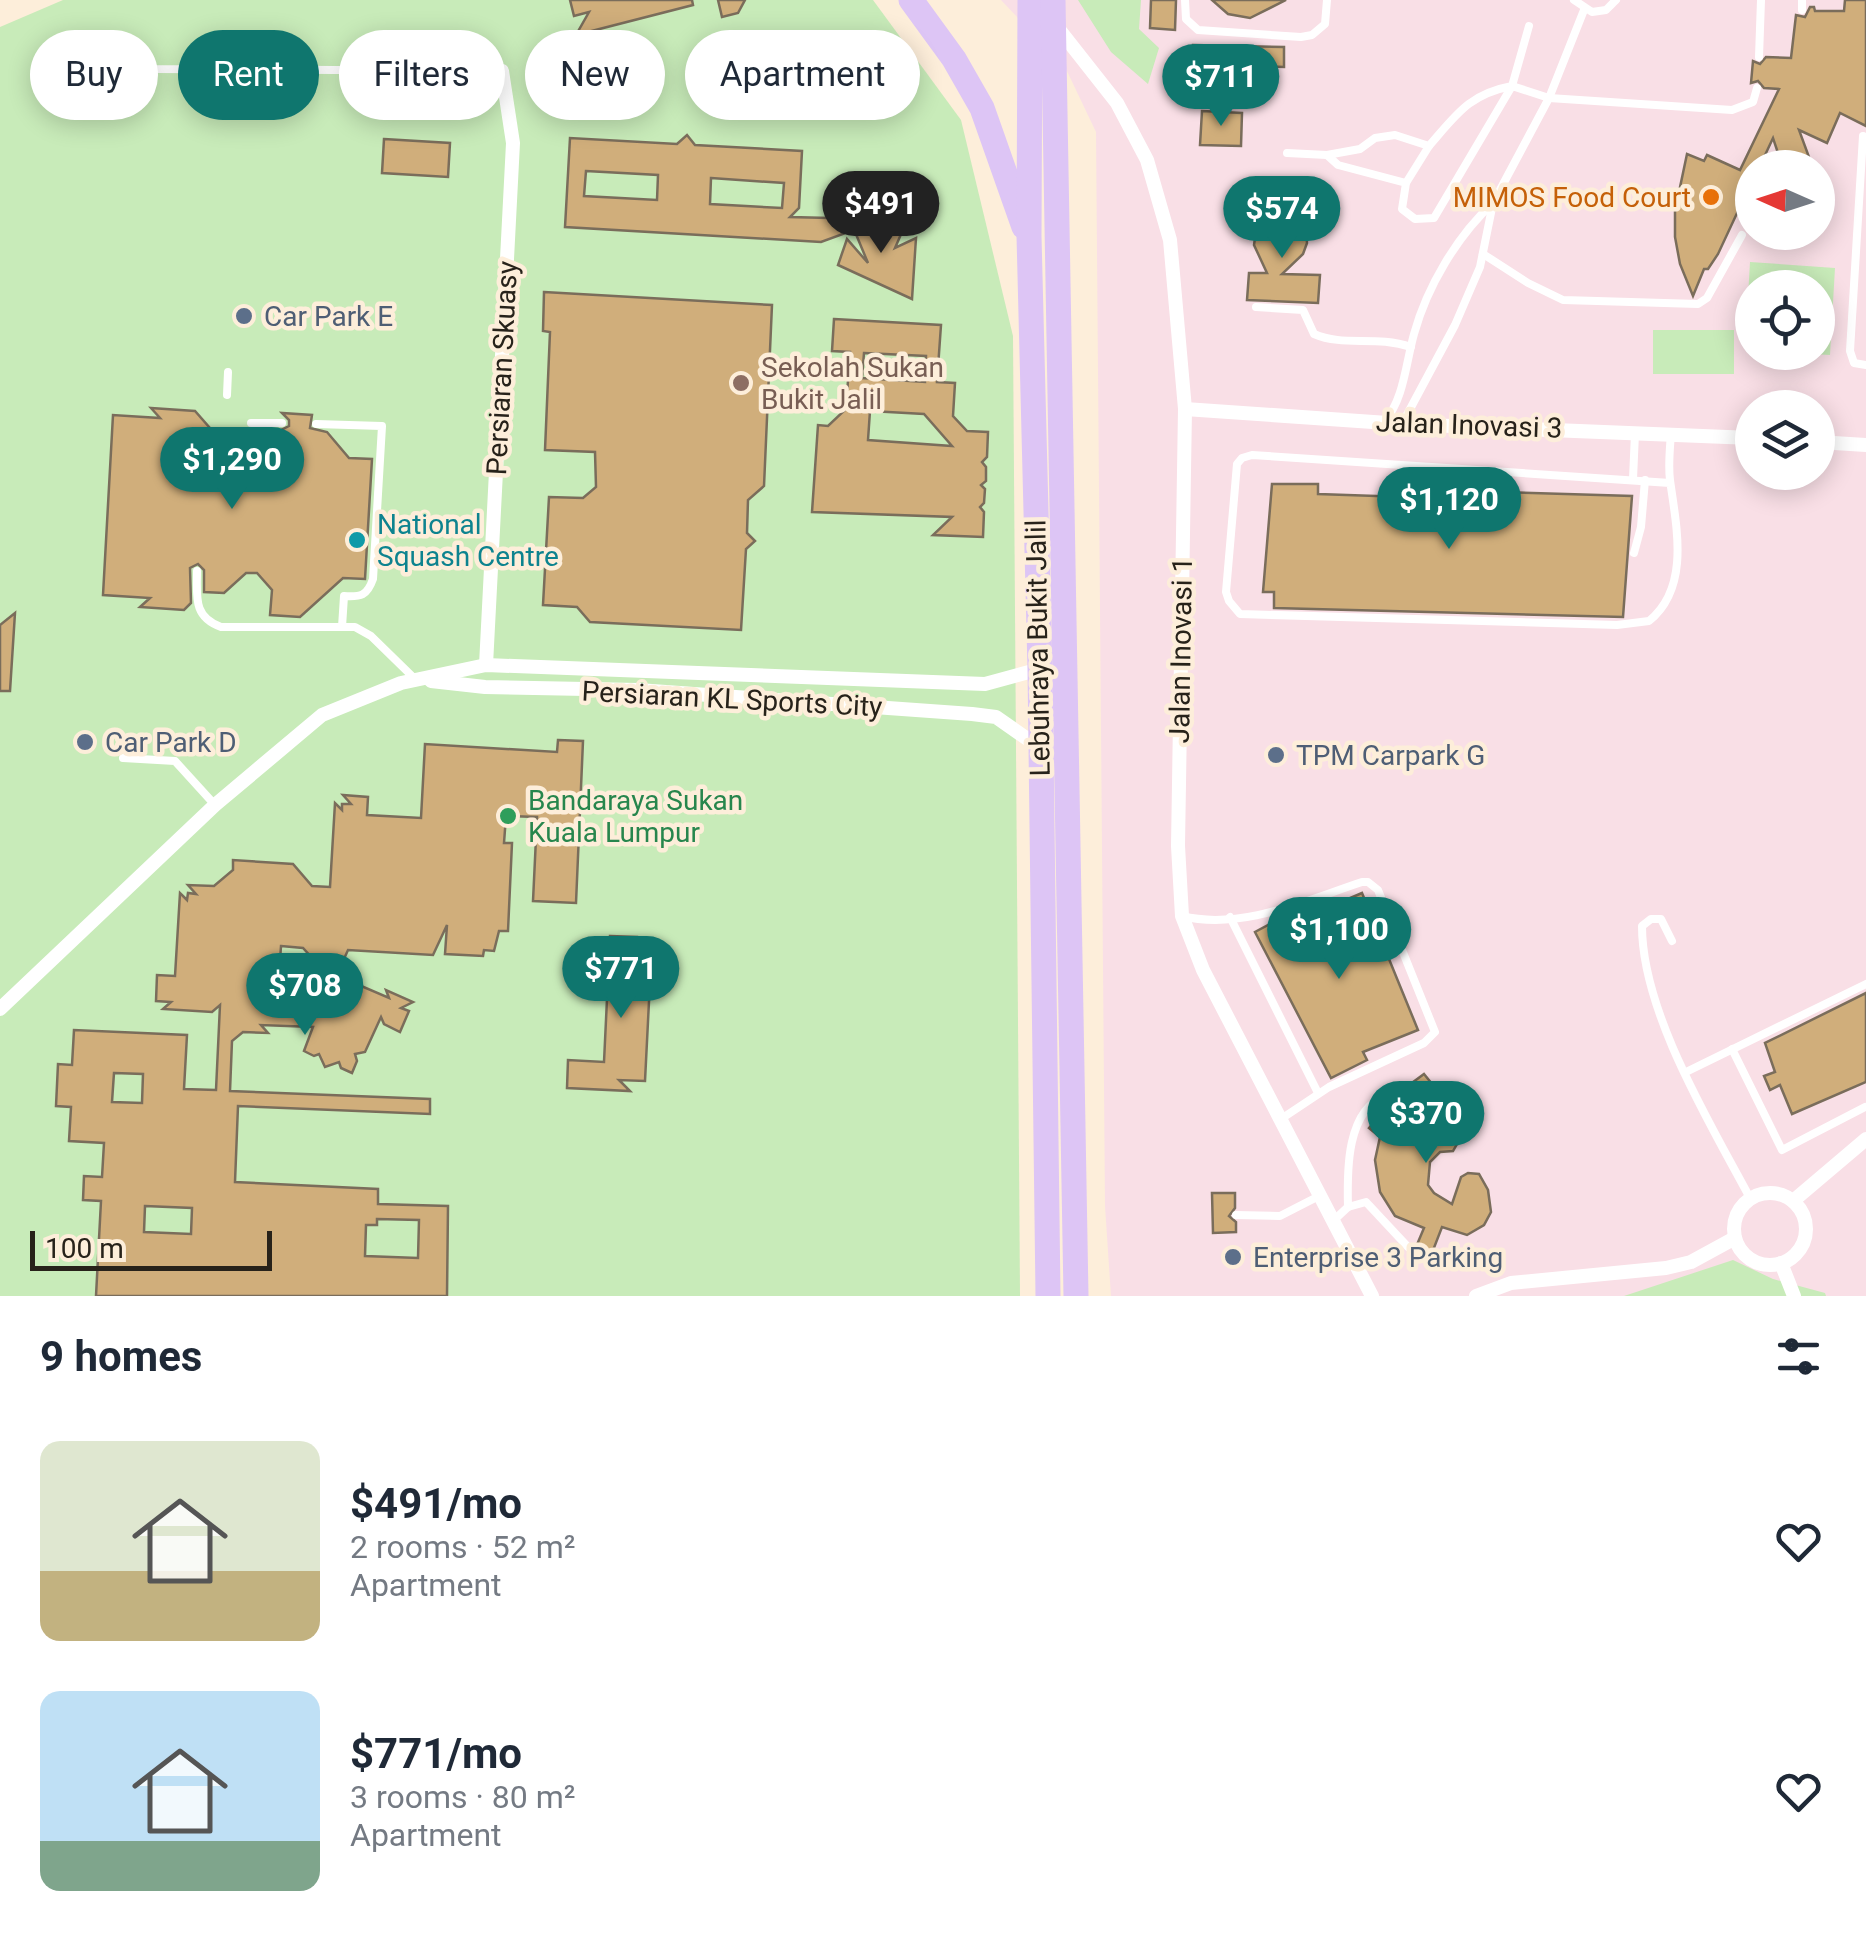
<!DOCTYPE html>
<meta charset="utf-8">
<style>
body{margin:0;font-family:Roboto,sans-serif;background:#f2f2f3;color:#1f2937;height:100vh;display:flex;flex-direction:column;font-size:38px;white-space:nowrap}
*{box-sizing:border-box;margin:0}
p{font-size:32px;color:#747a83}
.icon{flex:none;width:55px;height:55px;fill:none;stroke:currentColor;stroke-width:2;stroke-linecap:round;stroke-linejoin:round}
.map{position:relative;height:1296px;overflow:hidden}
.drawer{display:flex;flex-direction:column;background:#fff;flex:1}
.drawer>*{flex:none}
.top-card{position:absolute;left:30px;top:30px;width:1000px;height:90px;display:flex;gap:20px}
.needle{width:65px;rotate:273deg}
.buttons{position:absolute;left:1735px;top:150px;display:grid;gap:20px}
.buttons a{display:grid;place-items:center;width:100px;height:100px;border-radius:50%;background:#fff;box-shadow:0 5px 25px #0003;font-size:50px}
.scale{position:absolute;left:30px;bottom:25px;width:242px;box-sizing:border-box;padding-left:10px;border:5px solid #27221a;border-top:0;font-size:28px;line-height:35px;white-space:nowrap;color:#27221a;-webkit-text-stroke:8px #fdeeda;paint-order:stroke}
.price{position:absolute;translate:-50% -85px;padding:0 22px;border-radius:35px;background:#0f766e;color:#fff;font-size:32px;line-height:65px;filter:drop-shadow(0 2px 5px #0008)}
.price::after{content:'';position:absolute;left:50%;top:60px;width:30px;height:22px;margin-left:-15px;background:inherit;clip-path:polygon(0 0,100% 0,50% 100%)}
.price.selected{background:#222;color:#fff}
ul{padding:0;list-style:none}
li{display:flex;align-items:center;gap:30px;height:250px;padding:0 40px}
li span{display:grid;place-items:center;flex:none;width:280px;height:200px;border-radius:20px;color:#555}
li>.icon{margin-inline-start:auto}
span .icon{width:120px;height:120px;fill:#fffc;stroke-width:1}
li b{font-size:42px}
h2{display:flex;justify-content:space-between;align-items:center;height:120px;padding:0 40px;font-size:42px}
.tag{padding:0 35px;border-radius:45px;background:#fff;box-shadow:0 5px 25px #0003;font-size:35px;line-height:90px}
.tag.selected{background:#0f766e;color:#fff}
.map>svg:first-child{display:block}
.commercial{fill:#f9dfe6;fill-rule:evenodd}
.green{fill:#c8ebb9}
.building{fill:#d0ae7b;stroke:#7a6d5b;stroke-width:2.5;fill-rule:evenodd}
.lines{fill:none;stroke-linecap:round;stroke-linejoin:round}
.lane{stroke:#fff;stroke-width:8}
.street{stroke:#fff;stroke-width:14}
.highway{stroke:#ddc5f5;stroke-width:25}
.food-dot{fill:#e8710a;stroke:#fdeeda;stroke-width:4}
.service-dot{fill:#5c6f8a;stroke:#fdeeda;stroke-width:4}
.education-dot{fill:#8d6e63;stroke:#fdeeda;stroke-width:4}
.culture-dot{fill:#0f9aa8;stroke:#fdeeda;stroke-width:4}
.leisure-dot{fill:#2e9e5b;stroke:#fdeeda;stroke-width:4}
.labels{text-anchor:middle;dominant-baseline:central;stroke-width:9;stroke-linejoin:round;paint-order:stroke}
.food-label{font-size:28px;fill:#c56008;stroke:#fdeeda;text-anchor:end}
.service-label{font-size:28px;fill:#4e5e75;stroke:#fdeeda;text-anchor:start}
.education-label{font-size:28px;fill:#785e54;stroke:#fdeeda;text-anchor:start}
.street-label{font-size:28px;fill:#27221a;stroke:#fdeeda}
.culture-label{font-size:28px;fill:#0d838f;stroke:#fdeeda;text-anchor:start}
.leisure-label{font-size:28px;fill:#27864d;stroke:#fdeeda;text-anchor:start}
</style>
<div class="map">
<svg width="1866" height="1296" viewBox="0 0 1866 1296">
<rect width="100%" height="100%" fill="#fdeeda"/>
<path class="commercial" d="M1001 0H1866V1296H1111L1105 1206 1096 132 1066 69ZM1752 168H1818V232H1752ZM1752 288H1818V352H1752ZM1752 408H1818V472H1752Z"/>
<g class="green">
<polygon points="63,0 873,0 961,120 1013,336 1020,1296 0,1296 0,27"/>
<polygon points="1078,0 1141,0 1139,29 1159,48 1148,84 1111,52"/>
<polygon points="1750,262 1835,268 1830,355 1792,353 1818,352 1818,288 1752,288 1752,350 1745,350"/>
<rect x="1653" y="330" width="81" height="44"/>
<polygon points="1733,1260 1773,1279 1825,1293 1826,1296 1624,1296"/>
</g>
<g class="building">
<polygon points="570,0 692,0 693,5 576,35 589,12 574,16"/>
<polygon points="718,0 745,0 738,13 722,17"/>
<polygon points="1151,0 1176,0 1175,30 1150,28"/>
<polygon points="1212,0 1286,0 1250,18 1228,14"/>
<polygon points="1845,0 1866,0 1866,126 1840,113 1827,143 1799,130 1813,168 1783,168 1773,138 1759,168 1752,168 1752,181 1718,254 1708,269 1704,269 1693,296 1680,264 1675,237 1675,211 1687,154 1704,161 1707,155 1740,170 1779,89 1764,88 1758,81 1751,83 1753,61 1760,64 1766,57 1791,58 1796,15 1805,17 1810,7 1814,7 1815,11 1844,11"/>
<polygon points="1193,45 1284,47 1284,67 1236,65 1235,77 1192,74"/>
<polygon points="1202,111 1242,113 1241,146 1200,145"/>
<path d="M687 135 695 145 802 151 799 208 790 217 830 218 843 234 821 242 565 227 570 138 677 144ZM586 171 658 175 657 200 584 196ZM711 178 784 183 782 208 710 204Z"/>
<polygon points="384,139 450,143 448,177 382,173"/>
<polygon points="1283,210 1293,213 1302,221 1306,229 1307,243 1303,254 1282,274 1320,275 1318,303 1247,300 1249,273 1267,273 1254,245 1257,224 1264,215"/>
<polygon points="859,213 902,232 895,248 916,238 912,299 838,265 847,239 868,263 853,227"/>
<polygon points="544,292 772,305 764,486 748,500 747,533 755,541 746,549 741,630 590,622 577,607 543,605 549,497 583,498 596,487 595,452 545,450 550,332 543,331"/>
<path d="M834 319 941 325 937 382 955 383 953 416 967 431 988 432 987 457 982 462 986 467V481L981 485 985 489 984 503 980 507 984 512 983 537 933 535 952 517 812 512 818 425 828 426 846 409 850 352 832 351ZM864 353 926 356 925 382 862 378ZM870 411 924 414 952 446 868 440Z"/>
<polygon points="151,408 195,411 210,428 231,429 252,453 264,454 281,439 281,430 289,426 289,420 282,413 312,415 310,428 327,432 349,458 372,459 365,579 343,578 300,617 270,615 272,590 257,573 246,573 224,593 204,592 204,570 198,564 190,568 191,603 184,610 140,607 150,598 103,595 113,415 160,418"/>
<polygon points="1272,484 1318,484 1318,494 1435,498 1435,490 1632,496 1623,617 1274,608 1274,592 1263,592"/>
<polygon points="15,613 10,691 0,691 0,625"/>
<path d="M558 740 583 741 576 903 533 901 537 817 506 816 504 843H512L508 931H499L494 951 484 950 483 956 445 954 447 925 433 955 348 950 339 970 331 973 389 998 386 990 413 1002 401 1008 409 1011 400 1032 384 1024 381 1017 365 1052 355 1054 357 1061 352 1073 341 1068 339 1062 325 1067 319 1054 314 1056 304 1051 313 1027 261 1025 268 1033 243 1032 232 1041 230 1091 430 1099V1114L238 1106 235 1182 378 1189V1204L448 1206 447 1296H96L101 1201 83 1200 84 1176 102 1177 104 1143 69 1141 71 1107 56 1106 58 1064 72 1065 74 1030 187 1035 184 1089 216 1090 220 1005 212 1012 163 1009 171 1002 156 1001 157 975 175 976 180 893 187 900 188 893 196 894 188 885 214 886 233 870V860L293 864 312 886 330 887 335 803 342 810V804H351L343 795 368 797 367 815 421 818 425 744 557 752ZM281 946 303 948 313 959 303 981 278 990ZM114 1073 143 1074 142 1103 112 1102ZM145 1206 192 1208 191 1234 144 1232ZM377 1219 419 1220 418 1258 365 1256 366 1225H377Z"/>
<polygon points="1362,893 1418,1030 1363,1052 1367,1060 1331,1078 1255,932 1285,916 1290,914 1294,922"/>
<polygon points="610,936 637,937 637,941 652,942 645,1081 619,1080 630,1091 567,1088 568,1060 604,1062"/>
<polygon points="1866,993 1866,1082 1792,1114 1780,1085 1770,1090 1764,1076 1775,1072 1765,1043"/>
<polygon points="1424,1074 1437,1090 1444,1088 1451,1109 1466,1128 1453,1151 1440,1152 1430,1162 1428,1185 1434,1193 1452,1204 1461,1177 1468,1173 1479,1174 1488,1190 1491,1212 1484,1225 1467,1235 1442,1227 1432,1253 1416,1247 1424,1228 1395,1216 1380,1192 1375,1160 1380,1137 1369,1128 1387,1106 1404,1123 1413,1121 1413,1112 1397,1094"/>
<polygon points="1212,1193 1235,1193 1235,1208 1229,1216 1236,1222 1236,1232 1213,1233"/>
</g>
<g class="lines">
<g class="lane">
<polyline points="1185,0 1186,19 1198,30 1301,37 1312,35 1325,24 1327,0"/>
<polyline points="1574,0 1592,12 1606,10 1616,0"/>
<polyline points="1802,10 1802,0"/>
<polyline points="132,50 153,69 502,71"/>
<polyline points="1759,57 1761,0"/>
<polyline points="1863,136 1850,351 1854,363 1866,365"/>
<polyline points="1287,153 1327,155 1338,165 1406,183 1402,209 1415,219 1434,218 1512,86 1549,98 1732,110 1753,102 1757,88"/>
<path d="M1327 155 1360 149 1375 138 1395 135 1429 146C1456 115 1469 94 1512 86L1529 26"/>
<polyline points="1406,183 1429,146"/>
<polyline points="1483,254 1528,283 1563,300 1698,304 1707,298 1742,235"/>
<path d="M1256 307 1303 310 1314 334C1344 347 1375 335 1411 347"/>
<polyline points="227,395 228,372"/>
<path d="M1384 422C1404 400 1406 362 1414 334 1427 287 1457 236 1493 203"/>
<polyline points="251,423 282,423"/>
<path d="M316 424 382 426 373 579C367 596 361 597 344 596L342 627"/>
<polyline points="1402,424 1455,325 1480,267 1493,203 1549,98 1584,10"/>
<polyline points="1633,479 1635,433"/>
<path d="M1670 483 1252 455 1242 458 1237 464 1226 592 1229 601 1240 614 1617 625 1649 621C1691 587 1676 525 1670 480 1668 465 1670 448 1671 433"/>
<polyline points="1634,553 1641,527 1645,480"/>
<path d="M197 571C197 597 193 617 221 627H355L371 636 415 679"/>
<polyline points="123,758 175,761 215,805"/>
<path d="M1182 916C1241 931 1307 900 1362 882H1368L1378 890 1435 1032 1424 1043 1329 1087 1281 1119"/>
<polyline points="1230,917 1318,1093"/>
<path d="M1672 941 1661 919H1651L1642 926C1642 1012 1710 1123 1750 1198"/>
<polyline points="1732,1049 1782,1150 1865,1107"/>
<polyline points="1686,1072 1866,984"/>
<path d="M1348 1207C1347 1171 1346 1109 1387 1095L1407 1116"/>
<polyline points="1236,1215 1280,1216 1321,1195"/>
<polyline points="1334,1220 1348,1207 1366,1202 1408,1247"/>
</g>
<g class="street">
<polyline points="1054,23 1117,103 1147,160 1170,240 1185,409 1178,846 1182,916 1203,970 1372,1296"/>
<polyline points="1185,409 1402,424 1752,438"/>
<polyline points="1818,442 1866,445"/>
<polyline points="486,665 513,143 502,71"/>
<polyline points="431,681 485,687 638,690 972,714 996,717 1039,747"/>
<polyline points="0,1009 215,805 322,715 401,683 486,665 985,684 1040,669"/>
<circle cx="1770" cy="1229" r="36"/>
<polyline points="1793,1201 1866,1139"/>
<polyline points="1781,1263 1794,1296"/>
<polyline points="1476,1296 1511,1283 1666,1268 1691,1262 1735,1238"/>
</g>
<g class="highway">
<polyline points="911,0 954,59 982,108 1024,227"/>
<polyline points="1030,0 1029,236 1040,669 1048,1296"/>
<polyline points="1053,0 1076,1296"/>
</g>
</g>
<circle class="food-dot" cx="1711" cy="197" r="10"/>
<g class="service-dot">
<circle cx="244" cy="316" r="10"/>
<circle cx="85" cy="742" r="10"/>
<circle cx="1276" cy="755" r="10"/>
<circle cx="1233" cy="1257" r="10"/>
</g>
<circle class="education-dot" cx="741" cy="383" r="10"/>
<circle class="culture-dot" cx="357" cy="540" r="10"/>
<circle class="leisure-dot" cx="508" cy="816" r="10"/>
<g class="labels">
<g class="food-label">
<text x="1691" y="197">MIMOS Food Court</text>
</g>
<g class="service-label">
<text x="264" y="316">Car Park E</text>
<text x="105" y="742">Car Park D</text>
<text x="1296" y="755">TPM Carpark G</text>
<text x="1253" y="1257">Enterprise 3 Parking</text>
</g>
<g class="education-label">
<text x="761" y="367">Sekolah Sukan<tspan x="761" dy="32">Bukit Jalil</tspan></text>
</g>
<g class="street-label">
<text transform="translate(502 368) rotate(-87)">Persiaran Skuasy</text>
<text transform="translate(1469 425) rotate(2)">Jalan Inovasi 3</text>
<text transform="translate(1038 648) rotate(-91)">Lebuhraya Bukit Jalil</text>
<text transform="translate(1181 650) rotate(-89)">Jalan Inovasi 1</text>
<text transform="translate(732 699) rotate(3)">Persiaran KL Sports City</text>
</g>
<g class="culture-label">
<text x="377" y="524">National<tspan x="377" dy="32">Squash Centre</tspan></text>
</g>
<g class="leisure-label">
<text x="528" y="800">Bandaraya Sukan<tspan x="528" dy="32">Kuala Lumpur</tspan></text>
</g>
</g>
</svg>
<div class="buttons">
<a><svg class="needle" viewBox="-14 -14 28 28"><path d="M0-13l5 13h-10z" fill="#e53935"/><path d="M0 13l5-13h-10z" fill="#747a83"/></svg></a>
<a><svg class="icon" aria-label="locate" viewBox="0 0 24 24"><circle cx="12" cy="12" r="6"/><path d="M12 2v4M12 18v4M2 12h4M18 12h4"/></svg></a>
<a><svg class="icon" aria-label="layers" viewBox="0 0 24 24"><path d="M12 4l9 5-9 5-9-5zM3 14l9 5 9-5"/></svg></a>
</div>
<div class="scale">100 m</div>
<b class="price" style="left:1221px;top:129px">$711</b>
<b class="price selected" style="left:881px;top:256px">$491</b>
<b class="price" style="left:1282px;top:261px">$574</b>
<b class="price" style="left:232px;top:512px">$1,290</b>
<b class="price" style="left:1449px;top:552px">$1,120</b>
<b class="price" style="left:1339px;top:982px">$1,100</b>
<b class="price" style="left:621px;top:1021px">$771</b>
<b class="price" style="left:305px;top:1038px">$708</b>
<b class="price" style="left:1426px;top:1166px">$370</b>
<div class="top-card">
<a class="tag">Buy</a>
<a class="tag selected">Rent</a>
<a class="tag">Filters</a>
<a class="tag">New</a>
<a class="tag">Apartment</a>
</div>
</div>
<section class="drawer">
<h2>9 homes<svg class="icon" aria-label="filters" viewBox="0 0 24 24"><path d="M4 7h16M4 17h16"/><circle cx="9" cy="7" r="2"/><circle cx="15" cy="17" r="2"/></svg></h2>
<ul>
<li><span style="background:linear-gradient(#dfe7d0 65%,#c2b280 0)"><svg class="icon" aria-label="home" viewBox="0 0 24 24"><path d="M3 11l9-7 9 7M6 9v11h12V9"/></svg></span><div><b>$491/mo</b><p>2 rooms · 52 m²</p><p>Apartment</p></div><svg class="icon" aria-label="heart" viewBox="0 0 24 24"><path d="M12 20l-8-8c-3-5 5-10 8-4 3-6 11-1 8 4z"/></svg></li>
<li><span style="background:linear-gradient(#bfe0f5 75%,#7fa58c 0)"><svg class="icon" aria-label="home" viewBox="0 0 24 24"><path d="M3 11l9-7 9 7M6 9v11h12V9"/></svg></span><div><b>$771/mo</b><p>3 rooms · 80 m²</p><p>Apartment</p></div><svg class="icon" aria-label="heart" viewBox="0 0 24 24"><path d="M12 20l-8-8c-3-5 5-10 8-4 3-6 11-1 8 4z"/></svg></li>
</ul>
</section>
